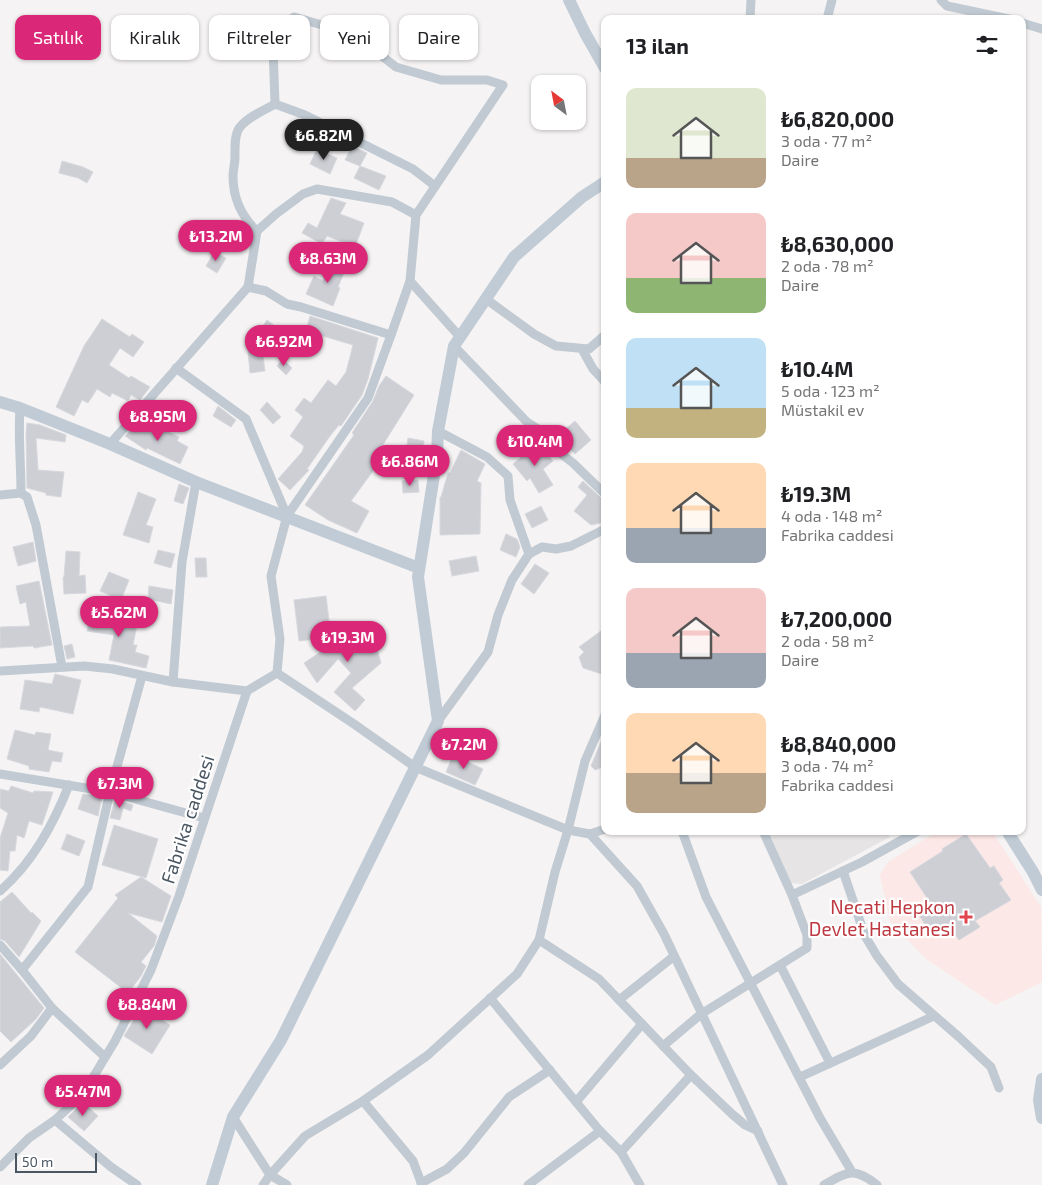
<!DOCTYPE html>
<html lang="tr">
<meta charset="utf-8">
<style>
body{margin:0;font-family:"Exo 2",sans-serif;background:#f2f2f2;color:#202124;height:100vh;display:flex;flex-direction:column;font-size:19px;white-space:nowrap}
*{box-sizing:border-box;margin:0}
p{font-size:16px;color:#757577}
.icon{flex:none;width:28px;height:28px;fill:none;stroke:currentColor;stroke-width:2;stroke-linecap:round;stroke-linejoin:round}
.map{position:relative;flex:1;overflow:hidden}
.side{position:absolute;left:601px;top:15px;width:425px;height:820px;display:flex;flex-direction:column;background:#fff;border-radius:10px;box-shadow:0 1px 4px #0004}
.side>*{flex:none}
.hud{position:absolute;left:15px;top:15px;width:475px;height:45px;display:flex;gap:10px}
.needle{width:32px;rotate:328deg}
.controls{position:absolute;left:531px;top:75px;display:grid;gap:10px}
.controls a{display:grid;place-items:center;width:55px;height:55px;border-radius:10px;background:#fff;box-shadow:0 1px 4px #0004;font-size:25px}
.scale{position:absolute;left:15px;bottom:12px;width:82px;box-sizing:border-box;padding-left:5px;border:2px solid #4a5661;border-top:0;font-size:14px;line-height:18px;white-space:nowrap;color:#4a5661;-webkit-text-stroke:4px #fff;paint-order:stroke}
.price{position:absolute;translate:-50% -42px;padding:0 11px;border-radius:18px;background:#db2777;color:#fff;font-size:16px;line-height:32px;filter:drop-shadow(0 1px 2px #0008)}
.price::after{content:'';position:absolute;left:50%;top:30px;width:15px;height:11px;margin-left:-8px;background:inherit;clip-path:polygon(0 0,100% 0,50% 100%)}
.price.active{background:#222;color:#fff}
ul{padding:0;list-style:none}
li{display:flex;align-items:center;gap:15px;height:125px;padding:0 25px}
li span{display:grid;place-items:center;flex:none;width:140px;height:100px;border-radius:10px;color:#555}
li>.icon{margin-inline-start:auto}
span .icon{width:60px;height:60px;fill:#fffc;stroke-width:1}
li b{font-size:21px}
h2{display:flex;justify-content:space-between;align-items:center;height:60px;padding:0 25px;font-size:21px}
.tag{padding:0 18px;border-radius:10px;background:#fff;box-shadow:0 1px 4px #0004;font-size:18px;line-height:45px}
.tag.active{background:#db2777;color:#fff}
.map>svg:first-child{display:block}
.education{fill:#e6e4e5}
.medical{fill:#fce8e6}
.building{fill:#cdcfd5;stroke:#d7d9de}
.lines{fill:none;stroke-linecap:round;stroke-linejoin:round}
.street{stroke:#c1cad2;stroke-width:9}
.secondary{stroke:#c1cbd6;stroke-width:12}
.health-dot{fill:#e0444e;stroke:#fff;stroke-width:2}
.labels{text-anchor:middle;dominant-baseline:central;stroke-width:4.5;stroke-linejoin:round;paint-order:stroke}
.street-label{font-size:19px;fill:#4a5661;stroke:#fff}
.health-label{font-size:19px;fill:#be3a42;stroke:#fff;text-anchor:end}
</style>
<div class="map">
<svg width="1042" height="1185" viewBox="0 0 1042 1185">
<rect width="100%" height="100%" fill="#f5f3f3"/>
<polygon class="education" points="767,831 886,831 890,837 802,884 790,883"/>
<polygon class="medical" points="938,831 992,831 1041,907 1042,982 995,1005 926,959 890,921 880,875 888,862"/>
<g class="building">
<polygon points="352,146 367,153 360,166 345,160"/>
<polygon points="317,149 337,158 330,174 310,164"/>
<polygon points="62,161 83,167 93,172 87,183 78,178 59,173"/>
<polygon points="360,166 386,176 379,190 354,178"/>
<polygon points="331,198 346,203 340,214 364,223 355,247 327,236 322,244 302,233 308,223 317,228"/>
<polygon points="214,252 226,258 217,273 206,266"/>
<polygon points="332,259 347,265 338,287 340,288 333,306 306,294 314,276 323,281"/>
<polygon points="310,316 378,338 368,379 362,395 341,426 339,425 330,436 307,469 309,470 290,490 278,479 302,452 304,446 290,436 303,417 295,410 304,398 311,403 328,380 336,386 346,372 353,345 306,331"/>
<polygon points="102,319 130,337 132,334 144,342 133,357 120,348 109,365 129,378 131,376 150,387 140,400 131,395 128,401 112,393 110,397 97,389 88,403 82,400 74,416 56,407 84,346"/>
<polygon points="267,320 287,335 276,349 257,335"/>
<polygon points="262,349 265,371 250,373 248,351"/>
<polygon points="283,359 292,368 286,375 277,366"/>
<polygon points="386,376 414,395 376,456 381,460 351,501 369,511 357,533 328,520 305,505 354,435 352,433 373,401 379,386"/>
<polygon points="267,402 281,417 273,424 260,410"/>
<polygon points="218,406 236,420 231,427 213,416"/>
<polygon points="140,420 158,432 160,428 179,437 177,441 188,447 180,464 147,448 146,450 125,436"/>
<polygon points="575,421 591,440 575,454 558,435"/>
<polygon points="27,423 40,425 66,435 65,442 36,438 38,470 64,472 61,497 46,495 46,493 27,488 26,433"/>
<polygon points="408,438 424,441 422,461 405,459"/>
<polygon points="538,443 553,461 543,469 553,485 539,493 530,478 527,481 513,464"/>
<polygon points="461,450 485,464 477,481 481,483 480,534 440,535 440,497 441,497 448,473 450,473"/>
<polygon points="418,480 419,492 403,493 402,481"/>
<polygon points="583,481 601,498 605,500 605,522 591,525 574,511 587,495 578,487"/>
<polygon points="179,484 189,488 183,504 174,501"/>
<polygon points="138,492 156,499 146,525 153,527 149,543 123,535"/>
<polygon points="541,506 548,520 532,528 525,514"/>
<polygon points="506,534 517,539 520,547 516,557 500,550"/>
<polygon points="33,542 36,561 18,566 13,547"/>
<polygon points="158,550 175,554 171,568 154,563"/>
<polygon points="66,551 80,552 79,576 85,575 86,593 64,594 63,577 64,577"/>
<polygon points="476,556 479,571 452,576 449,561"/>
<polygon points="195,558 206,558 207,577 196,577"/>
<polygon points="535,564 549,573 534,594 521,584"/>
<polygon points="109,572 129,580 121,600 100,591"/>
<polygon points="39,581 52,645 34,648 33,646 0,648 0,627 30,626 26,602 20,604 16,586"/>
<polygon points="149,586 173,590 171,604 148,599"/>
<polygon points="326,596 331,637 299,641 294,600"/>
<polygon points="91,612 138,620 133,645 137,645 135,652 149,656 146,668 109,660 114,635 87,631"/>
<polygon points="356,628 373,635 381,663 352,688 365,700 355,711 334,692 351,673 338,659 317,683 304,663"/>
<polygon points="605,628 605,675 583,668 579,657 584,652 579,647"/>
<polygon points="72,644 75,657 67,659 64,646"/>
<polygon points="55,674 81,680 73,714 40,707 39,712 20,709 25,680 52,684"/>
<polygon points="15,730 35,735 36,732 51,734 48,750 63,753 61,762 52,761 49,772 29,769 29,766 7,759"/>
<polygon points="605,732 605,766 595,770 591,766"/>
<polygon points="453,755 483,769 475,785 446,772"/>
<polygon points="11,786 33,793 34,791 53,792 42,825 29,821 24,838 17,835 15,851 10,851 8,871 0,870 0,838 8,813 0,808 0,789 9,791"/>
<polygon points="83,794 102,797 98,816 78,809"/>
<polygon points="115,800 133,805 131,811 123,808 120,820 110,818"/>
<polygon points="114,825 158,839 146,878 102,865"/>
<polygon points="67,834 85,841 79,856 61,849"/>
<polygon points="966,834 990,868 994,866 1003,880 999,883 1011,900 975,921 980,927 959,940 946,924 935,930 932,925 927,928 918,913 931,904 910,872 943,851 942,849"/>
<polygon points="141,877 171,896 162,922 128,913 157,936 154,946 141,962 146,966 141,976 128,993 75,952 118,898 115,895"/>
<polygon points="12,892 31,913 32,912 41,921 19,957 5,941 0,939 0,902"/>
<polygon points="0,954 44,1008 36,1019 11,1042 0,1031"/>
<polygon points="142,1007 170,1025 152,1054 124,1036"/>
<polygon points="83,1102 98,1116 84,1131 68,1117"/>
</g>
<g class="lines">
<g class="street">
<polyline points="941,0 947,6 1009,19"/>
<polyline points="750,19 751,0"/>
<polyline points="827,19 832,0"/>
<polyline points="1022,23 1042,29"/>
<polyline points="275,104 273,46 278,27 294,17 329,27 369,46 396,67 441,80 487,80 503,85 416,215 410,281 391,335"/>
<path d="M257 231C241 216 233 198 233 176 233 170 235 164 235 157 235 149 234 134 240 127 248 117 264 110 275 104L305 115 413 169 435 186"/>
<polyline points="410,281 460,337"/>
<polyline points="248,287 257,231 276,214 303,194 317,189 392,202 416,215"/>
<polyline points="486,299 534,334 556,346 589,349 605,335"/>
<polyline points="454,346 527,422 538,429 556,450 573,463 605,494"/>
<polyline points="582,349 593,369 605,382"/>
<polyline points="176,368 246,419 287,516"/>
<path d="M20 408C18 436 21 464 21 493L27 497 36 525 62 667"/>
<polyline points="438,431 487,457 508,476 510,500 529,554"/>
<polyline points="0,495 21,493"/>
<polyline points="0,671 84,666 113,669 173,682 247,691"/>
<polyline points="277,673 354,724 415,767 568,830 590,834 605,829"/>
<polyline points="173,682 182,562 196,482"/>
<polyline points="438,721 488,652 498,615 512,580 529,554 542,547 556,549 571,546 605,529"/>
<polyline points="0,774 110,792 204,818"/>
<polyline points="682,831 706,897 820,1118 852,1172"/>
<polyline points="763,831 792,895"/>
<polyline points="590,834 637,886 664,934 783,1185"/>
<polyline points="843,871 865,936 877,956 898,984 959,1037 991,1067 999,1088"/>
<path d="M0 891C33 862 53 825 69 785"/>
<polyline points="539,940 599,979 691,1075 732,1114 745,1125 758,1131"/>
<polyline points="0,945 22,970"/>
<polyline points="780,965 830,1063"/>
<polyline points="490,998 600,1131 621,1152 640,1185"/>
<polyline points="619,1000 673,957"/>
<polyline points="52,1008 105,1057"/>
<polyline points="663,1046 701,1014 807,948 807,935 792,895 862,862 918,831"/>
<polyline points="0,1065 31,1036 52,1008 22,970 88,887 110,792 142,676"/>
<polyline points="800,1077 934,1016"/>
<polyline points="363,1101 413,1161 422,1185"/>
<polyline points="576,1102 642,1024"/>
<polyline points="233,1117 270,1175 287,1185"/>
<polyline points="55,1120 83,1094 115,1041 151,970 179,896 247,691 277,673 280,639 271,576 287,516 368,398 391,335 301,307 287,304 266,291 248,287 110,444"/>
<polyline points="621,1152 691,1075"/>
<polyline points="0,1167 29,1138 55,1120 111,1167 137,1185"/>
<polyline points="421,1183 447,1169 464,1153 509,1097 550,1070"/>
<polyline points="263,1185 270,1175 305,1136 363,1101 428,1055 517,974 539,940 555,872 568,830 585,761 605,715"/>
<polyline points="528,1185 600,1131"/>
<path d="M824 1185C848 1171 855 1167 877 1185"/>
</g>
<g class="secondary">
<polyline points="569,0 585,33 605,68"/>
<polyline points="0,402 20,408 110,444 196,482 419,568"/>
<polyline points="1007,831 1033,872 1042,890"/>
<polyline points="1042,1079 1039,1100 1042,1118"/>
<polyline points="212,1185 233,1117 281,1040 438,721 418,577 437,456 438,431 454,346 514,257 582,197 605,182"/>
</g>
</g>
<path class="health-dot" d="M963.5 909.5h5v5h5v5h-5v5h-5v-5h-5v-5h5z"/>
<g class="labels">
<g class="street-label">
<text transform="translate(187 819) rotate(-72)">Fabrika caddesi</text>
</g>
<g class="health-label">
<text x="955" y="906">Necati Hepkon<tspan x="955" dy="22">Devlet Hastanesi</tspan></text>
</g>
</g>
</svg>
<div class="controls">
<a><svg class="needle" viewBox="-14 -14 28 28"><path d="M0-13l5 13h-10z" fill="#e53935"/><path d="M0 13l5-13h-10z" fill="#757577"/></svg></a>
</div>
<div class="scale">50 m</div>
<b class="price active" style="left:324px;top:161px">₺6.82M</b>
<b class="price" style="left:216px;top:262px">₺13.2M</b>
<b class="price" style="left:328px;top:284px">₺8.63M</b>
<b class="price" style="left:284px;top:367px">₺6.92M</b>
<b class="price" style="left:158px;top:442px">₺8.95M</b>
<b class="price" style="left:535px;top:467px">₺10.4M</b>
<b class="price" style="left:410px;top:487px">₺6.86M</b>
<b class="price" style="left:119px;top:638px">₺5.62M</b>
<b class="price" style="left:348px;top:663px">₺19.3M</b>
<b class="price" style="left:464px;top:770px">₺7.2M</b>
<b class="price" style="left:120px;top:809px">₺7.3M</b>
<b class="price" style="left:147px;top:1030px">₺8.84M</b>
<b class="price" style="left:83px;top:1117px">₺5.47M</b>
<div class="hud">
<a class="tag active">Satılık</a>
<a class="tag">Kiralık</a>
<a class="tag">Filtreler</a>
<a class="tag">Yeni</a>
<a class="tag">Daire</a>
</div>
<section class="side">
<h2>13 ilan<svg class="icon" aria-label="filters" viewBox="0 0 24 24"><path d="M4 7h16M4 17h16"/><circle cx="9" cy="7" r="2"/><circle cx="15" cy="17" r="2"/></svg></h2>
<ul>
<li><span style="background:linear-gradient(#dfe7d0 70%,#b9a48a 0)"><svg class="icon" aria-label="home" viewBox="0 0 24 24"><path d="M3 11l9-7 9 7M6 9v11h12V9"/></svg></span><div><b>₺6,820,000</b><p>3 oda · 77 m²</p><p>Daire</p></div></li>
<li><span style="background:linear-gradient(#f6c9c9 65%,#8fb573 0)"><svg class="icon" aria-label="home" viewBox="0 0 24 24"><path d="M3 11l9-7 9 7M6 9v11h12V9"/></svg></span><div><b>₺8,630,000</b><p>2 oda · 78 m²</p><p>Daire</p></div></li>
<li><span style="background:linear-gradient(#bfe0f5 70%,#c2b280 0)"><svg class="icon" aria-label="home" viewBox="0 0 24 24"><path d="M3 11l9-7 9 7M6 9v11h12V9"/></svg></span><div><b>₺10.4M</b><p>5 oda · 123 m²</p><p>Müstakil ev</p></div></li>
<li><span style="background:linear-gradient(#ffd9b3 65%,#9aa5b1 0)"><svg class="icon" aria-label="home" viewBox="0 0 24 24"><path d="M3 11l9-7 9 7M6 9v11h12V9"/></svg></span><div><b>₺19.3M</b><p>4 oda · 148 m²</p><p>Fabrika caddesi</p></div></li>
<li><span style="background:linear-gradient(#f6c9c9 65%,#9aa5b1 0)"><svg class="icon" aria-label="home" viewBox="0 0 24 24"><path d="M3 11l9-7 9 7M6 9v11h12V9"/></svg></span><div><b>₺7,200,000</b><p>2 oda · 58 m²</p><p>Daire</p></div></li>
<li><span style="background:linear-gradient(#ffd9b3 60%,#b9a48a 0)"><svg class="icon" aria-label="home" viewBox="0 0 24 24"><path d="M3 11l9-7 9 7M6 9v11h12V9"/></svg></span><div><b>₺8,840,000</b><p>3 oda · 74 m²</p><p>Fabrika caddesi</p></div></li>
</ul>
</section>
</div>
